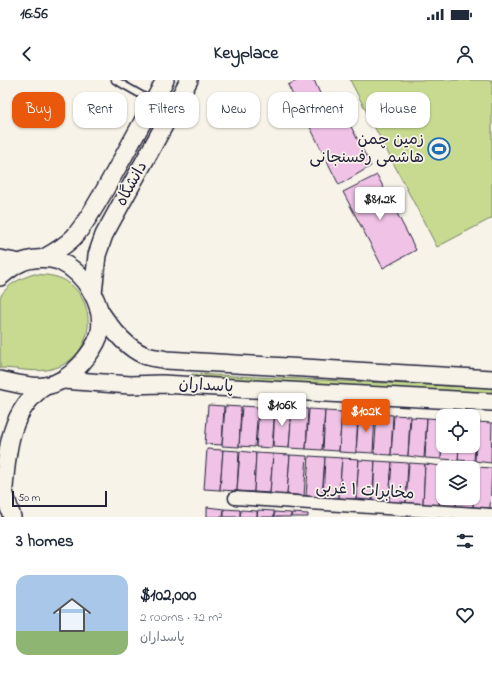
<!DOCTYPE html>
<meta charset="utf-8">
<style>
body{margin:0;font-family:"Indie Flower","Playpen Sans Arabic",sans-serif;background:#f6f6f7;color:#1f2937;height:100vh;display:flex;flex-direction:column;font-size:15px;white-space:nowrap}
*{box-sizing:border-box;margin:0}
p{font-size:13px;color:#747a83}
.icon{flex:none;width:22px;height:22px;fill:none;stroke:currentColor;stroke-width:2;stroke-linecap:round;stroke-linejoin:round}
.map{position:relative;height:437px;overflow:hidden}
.details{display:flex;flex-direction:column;background:#fff;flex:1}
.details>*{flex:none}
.hud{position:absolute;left:12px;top:12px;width:468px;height:36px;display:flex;gap:8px}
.controls{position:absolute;left:436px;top:329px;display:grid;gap:8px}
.controls a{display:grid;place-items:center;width:44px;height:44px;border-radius:8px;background:#fff;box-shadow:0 1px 3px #0004;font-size:20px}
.scale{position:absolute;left:12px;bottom:10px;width:95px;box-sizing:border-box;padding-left:4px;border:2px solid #22223b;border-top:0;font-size:11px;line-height:14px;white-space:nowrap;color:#22223b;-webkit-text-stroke:3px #f7f3e8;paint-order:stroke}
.price{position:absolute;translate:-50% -34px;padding:0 9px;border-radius:4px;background:#fff;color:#222;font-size:13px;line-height:26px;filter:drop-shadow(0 1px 2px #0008)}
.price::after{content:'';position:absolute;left:50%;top:24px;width:12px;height:9px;margin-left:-6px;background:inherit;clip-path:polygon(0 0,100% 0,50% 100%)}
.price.selected{background:#ea580c;color:#fff}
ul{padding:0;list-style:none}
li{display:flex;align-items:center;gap:12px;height:100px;padding:0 16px}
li+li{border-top:1px solid #e0e1e3}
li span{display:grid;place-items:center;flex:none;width:112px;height:80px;border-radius:12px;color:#555}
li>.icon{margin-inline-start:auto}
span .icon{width:48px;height:48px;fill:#fffc;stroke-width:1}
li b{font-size:17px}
h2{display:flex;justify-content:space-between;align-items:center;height:48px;padding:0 16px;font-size:17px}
.tag{padding:0 14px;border-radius:12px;background:#fff;box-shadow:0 1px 3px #0004;font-size:14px;line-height:36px}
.tag.selected{background:#ea580c;color:#fff}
.status{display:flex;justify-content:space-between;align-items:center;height:28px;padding:0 20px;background:#fff;direction:ltr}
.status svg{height:11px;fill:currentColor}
header{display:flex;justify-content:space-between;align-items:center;height:52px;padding:0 16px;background:#fff;font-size:18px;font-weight:700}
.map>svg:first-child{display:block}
.green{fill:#c7da8f;stroke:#747e65}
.building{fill:#efc2e6;stroke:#22223b}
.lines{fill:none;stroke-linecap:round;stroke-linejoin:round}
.service-casing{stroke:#22223b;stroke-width:9}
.minor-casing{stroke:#22223b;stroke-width:15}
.secondary-casing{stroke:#22223b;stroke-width:20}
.service{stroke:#f7f3e8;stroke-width:6}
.minor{stroke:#f7f3e8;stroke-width:12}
.secondary{stroke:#f7f3e8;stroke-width:17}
.labels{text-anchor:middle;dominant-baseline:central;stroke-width:3.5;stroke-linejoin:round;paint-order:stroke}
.poi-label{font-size:16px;fill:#22223b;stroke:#f7f3e8;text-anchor:end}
.street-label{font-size:16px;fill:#22223b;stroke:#f7f3e8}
</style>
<div class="status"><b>16:56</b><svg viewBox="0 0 49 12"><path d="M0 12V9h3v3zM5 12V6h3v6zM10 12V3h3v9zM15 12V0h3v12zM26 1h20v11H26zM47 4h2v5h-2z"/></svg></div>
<header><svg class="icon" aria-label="back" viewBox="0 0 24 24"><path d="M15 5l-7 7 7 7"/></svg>Keyplace<svg class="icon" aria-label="person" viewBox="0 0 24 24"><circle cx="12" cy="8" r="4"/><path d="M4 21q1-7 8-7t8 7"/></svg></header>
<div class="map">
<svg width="492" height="437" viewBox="0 0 492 437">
<rect width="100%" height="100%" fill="#f7f3e8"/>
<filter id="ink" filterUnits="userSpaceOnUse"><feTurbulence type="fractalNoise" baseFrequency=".025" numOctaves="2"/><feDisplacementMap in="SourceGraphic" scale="8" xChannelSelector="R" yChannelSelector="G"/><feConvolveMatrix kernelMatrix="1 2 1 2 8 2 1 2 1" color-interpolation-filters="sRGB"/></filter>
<g filter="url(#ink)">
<g class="green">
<polygon points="350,0 492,0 492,138 437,167"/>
<path d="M34 194C45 195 56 195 66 201 100 223 94 276 55 288 38 294 17 288 0 288V217C8 204 19 199 34 194Z"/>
<polygon points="192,294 492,308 492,319 192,303"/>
</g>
<g class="building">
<polygon points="298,0 314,0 322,18 300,30 288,5"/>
<polygon points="335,15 371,86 339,105 303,33"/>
<polygon points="377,95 416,170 383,188 343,112"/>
<polygon points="208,325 224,326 222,365 205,364"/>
<polygon points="225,326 241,327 239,367 222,366"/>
<polygon points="242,326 258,327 255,367 239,366"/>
<polygon points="259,327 275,328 272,368 256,367"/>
<polygon points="275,327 292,328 289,368 273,367"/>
<polygon points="292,328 308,329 306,369 289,368"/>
<polygon points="309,329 325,330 322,370 306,369"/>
<polygon points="325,331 342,332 339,371 323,370"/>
<polygon points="342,332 358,333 356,373 339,372"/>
<polygon points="359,333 375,334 373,373 356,372"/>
<polygon points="377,334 393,335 391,375 374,374"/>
<polygon points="394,335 410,336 408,376 391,375"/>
<polygon points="411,337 427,338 424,378 408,376"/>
<polygon points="427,338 443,339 441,379 425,378"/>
<polygon points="473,341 477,342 474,381 458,380 459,366 473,366"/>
<polygon points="477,342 492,343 491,383 475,381"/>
<polygon points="443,355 443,366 459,366 458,380 441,379"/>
<polygon points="207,369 223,370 220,410 204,409"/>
<polygon points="223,370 239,371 237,411 220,410"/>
<polygon points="240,371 256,373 254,412 237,411"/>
<polygon points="256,373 273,374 270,413 254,412"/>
<polygon points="273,374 290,375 287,415 270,414"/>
<polygon points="290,375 307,376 304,416 287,414"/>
<polygon points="309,376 325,377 322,417 306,416"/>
<polygon points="325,377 342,378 339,418 323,417"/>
<polygon points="342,378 359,379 356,419 339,418"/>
<polygon points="359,380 375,381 372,421 356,419"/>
<polygon points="375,381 392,382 389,422 373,421"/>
<polygon points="392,382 408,383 406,423 389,422"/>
<polygon points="409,383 425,384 423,424 406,423"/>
<polygon points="425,384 442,386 439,425 423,424"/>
<polygon points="442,386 459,387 459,388 443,388 443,418 456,418 456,426 439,425"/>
<polygon points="459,386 476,388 473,427 456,426 457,418 473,418 473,388 459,388"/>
<polygon points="476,387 492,388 490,428 473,427"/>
<polygon points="207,427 224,429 223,437 207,437"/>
<polygon points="224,429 240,430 240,437 224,437"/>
<polygon points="241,430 257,431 257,437 240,437"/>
<polygon points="258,430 274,431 274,437 257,437"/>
<polygon points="275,432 291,433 291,437 274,437"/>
<polygon points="292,433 308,434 308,437 291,437"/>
</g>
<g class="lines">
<g class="service-casing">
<polyline id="service" points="115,0 152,21"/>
</g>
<g class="minor-casing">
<polyline id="minor" points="235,418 492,435"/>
</g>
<g class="secondary-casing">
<g id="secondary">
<path d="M44 178C55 172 65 166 74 157 87 142 102 115 112 97 130 65 148 33 165 0"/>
<polyline points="0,179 20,183"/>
<path d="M0 197C6 192 13 186 20 183 30 178 48 177 59 181 85 193 107 227 99 256 95 267 88 276 81 284 72 294 59 304 45 306 31 308 14 303 0 300"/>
<polyline points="93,214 97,175 104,155 189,0"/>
<path d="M99 230C110 247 125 267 144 275 151 278 159 278 166 280L492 299"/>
<polyline points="63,300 130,305 162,304 492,322"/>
<polyline points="0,399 12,437"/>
<path d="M4 408C7 369 10 330 45 306"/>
</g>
</g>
<use href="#service" class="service"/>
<use href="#minor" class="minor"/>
<use href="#secondary" class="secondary"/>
</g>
</g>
<defs>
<g id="stadium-ring" transform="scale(1.15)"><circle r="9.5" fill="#f7f3e8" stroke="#1f6fb2" stroke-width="1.5"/><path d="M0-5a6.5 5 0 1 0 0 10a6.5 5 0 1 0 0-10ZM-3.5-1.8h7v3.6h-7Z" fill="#1f6fb2"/></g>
</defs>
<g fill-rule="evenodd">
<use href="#stadium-ring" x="439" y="69"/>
</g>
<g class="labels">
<g class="poi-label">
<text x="424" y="60">زمین چمن<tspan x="424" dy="18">هاشمی رفسنجانی</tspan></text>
</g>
<g class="street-label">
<text transform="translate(132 104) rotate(-61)">دانشگاه</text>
<text transform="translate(206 306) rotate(3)">پاسداران</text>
<text transform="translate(365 411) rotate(4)">مخابرات ۱ غربی</text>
</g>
</g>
</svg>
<div class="controls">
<a><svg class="icon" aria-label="locate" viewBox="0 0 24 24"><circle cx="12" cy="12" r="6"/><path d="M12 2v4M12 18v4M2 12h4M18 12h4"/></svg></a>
<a><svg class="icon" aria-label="layers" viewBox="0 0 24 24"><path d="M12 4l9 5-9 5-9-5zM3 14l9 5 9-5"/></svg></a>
</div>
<div class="scale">50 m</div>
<b class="price" style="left:380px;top:141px">$81.2K</b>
<b class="price" style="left:282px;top:347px">$106K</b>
<b class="price selected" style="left:366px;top:353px">$102K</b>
<div class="hud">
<a class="tag selected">Buy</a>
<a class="tag">Rent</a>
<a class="tag">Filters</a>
<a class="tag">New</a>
<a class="tag">Apartment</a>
<a class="tag">House</a>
</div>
</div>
<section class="details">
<h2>3 homes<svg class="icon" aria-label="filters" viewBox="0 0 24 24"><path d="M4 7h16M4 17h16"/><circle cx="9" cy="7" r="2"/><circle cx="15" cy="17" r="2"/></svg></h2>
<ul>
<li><span style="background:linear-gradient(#a9c7e8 70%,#8fb573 0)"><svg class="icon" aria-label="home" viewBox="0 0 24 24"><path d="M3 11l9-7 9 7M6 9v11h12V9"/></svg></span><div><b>$102,000</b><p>2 rooms · 72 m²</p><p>پاسداران</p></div><svg class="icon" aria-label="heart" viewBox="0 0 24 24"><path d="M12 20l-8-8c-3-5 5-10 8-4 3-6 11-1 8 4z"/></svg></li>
</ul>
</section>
